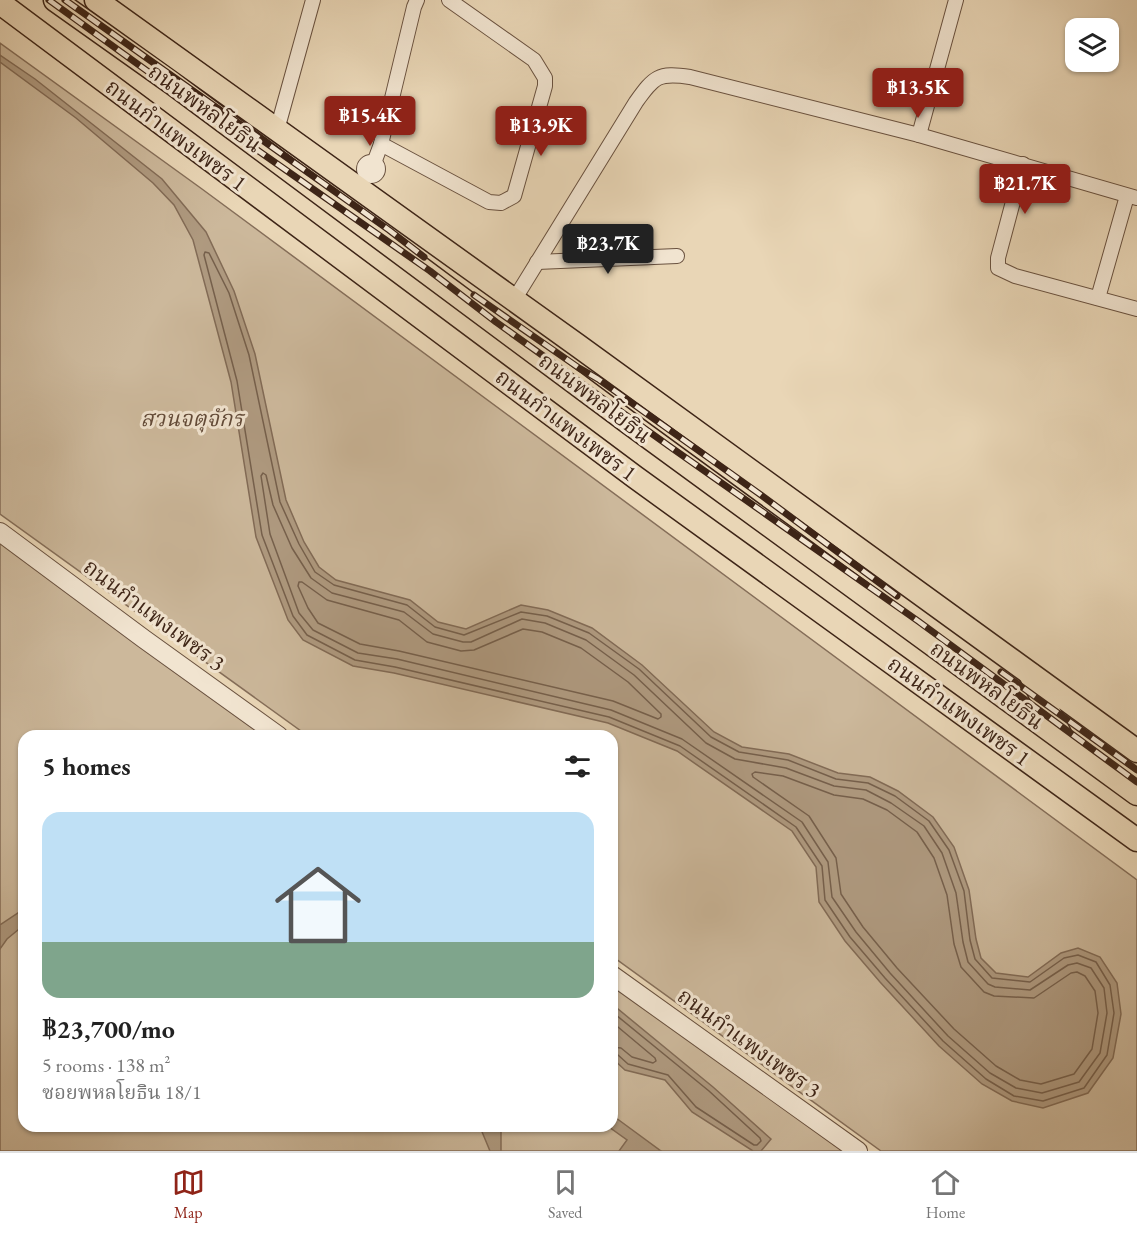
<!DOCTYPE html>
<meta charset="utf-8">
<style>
body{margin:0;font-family:"EB Garamond","Noto Serif Thai",serif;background:#f6f6f6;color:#222;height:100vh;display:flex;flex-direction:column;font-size:22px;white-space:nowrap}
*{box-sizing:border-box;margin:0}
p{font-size:20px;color:#767676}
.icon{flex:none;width:33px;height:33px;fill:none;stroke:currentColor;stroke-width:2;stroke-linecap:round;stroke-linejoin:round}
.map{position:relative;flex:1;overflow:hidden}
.panel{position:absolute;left:18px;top:730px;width:600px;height:402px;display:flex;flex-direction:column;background:#fff;border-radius:18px;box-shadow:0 2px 4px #0004}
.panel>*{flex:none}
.buttons{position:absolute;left:1065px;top:18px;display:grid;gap:12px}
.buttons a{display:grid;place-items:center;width:54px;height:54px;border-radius:12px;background:#fff;box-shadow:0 2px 4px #0004;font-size:30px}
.price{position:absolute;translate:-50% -51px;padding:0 14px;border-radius:6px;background:#8f2418;color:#fff;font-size:20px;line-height:39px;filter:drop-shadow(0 2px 3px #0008)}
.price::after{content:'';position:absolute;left:50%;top:36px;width:18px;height:14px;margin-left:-9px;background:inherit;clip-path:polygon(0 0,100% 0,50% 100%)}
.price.active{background:#222;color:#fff}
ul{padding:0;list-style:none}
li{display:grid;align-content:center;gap:12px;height:318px;padding:0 24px}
li span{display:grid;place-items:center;height:186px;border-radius:18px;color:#555}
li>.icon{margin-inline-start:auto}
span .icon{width:108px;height:108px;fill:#fffc;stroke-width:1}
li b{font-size:26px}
h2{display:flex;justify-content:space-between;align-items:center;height:72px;padding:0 24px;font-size:26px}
.tab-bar{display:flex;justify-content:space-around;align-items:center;height:84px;border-top:2px solid #e0e0e0;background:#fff;font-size:16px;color:#767676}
.tab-bar a{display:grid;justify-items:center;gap:3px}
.tab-bar .active{color:#8f2418}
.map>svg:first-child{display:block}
.green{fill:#ccb89b;stroke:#856e59;stroke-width:1.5}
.water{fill:#af9a80;stroke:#826b56;stroke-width:1.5}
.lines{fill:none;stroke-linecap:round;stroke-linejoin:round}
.shore{stroke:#76604c;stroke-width:1.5}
.minor-casing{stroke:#69513f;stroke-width:16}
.tertiary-casing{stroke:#69513f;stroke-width:20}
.primary-casing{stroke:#3e2517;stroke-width:25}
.minor{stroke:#f1e4d0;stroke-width:14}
.tertiary{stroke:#f1e4d0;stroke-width:18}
.primary{stroke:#e9d6b6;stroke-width:22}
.rail-casing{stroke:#3e2517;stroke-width:7}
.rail{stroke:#f1e4d0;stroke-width:4.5;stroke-dasharray:14;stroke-linecap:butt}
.labels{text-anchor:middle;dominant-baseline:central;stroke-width:6;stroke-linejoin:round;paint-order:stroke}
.street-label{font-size:22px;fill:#3e2517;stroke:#f1e4d0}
.park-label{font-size:22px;font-style:italic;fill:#624a38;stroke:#f1e4d0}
</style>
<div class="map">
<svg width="1137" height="1151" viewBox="0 0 1137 1151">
<rect width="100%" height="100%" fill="#e9d6b6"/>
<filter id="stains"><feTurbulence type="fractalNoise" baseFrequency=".00333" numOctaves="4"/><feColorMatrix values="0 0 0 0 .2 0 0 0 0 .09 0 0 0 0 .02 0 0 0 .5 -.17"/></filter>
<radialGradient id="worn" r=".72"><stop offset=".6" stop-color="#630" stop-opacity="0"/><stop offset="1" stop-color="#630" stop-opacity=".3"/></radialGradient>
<g class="green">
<polygon points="0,43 202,189 1137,880 1137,1151 881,1151 612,956 612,736 308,736 0,514"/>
<polygon points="0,540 272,736 24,736 24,1126 612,1126 612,984 843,1151 0,1151"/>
</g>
<g class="water">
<polygon points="0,55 35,79 162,179 206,232 234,291 255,354 286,500 304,542 319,567 336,580 410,600 438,622 466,629 521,605 548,610 592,628 642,665 714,732 742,747 789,754 838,773 870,777 898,791 933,817 954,847 969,890 976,939 981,958 996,973 1028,977 1061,953 1078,948 1100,957 1117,983 1121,1014 1113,1058 1088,1093 1043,1108 1012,1101 982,1084 939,1046 880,982 845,941 819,902 816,867 792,831 677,751 608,723 394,673 353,666 303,640 288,620 256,537 231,382 193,240 174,205 153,183 76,118 0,62"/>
<polygon points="24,909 24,925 7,939 0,949 0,925"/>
<polygon points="612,1008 618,1009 713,1087 771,1139 761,1151 753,1151 692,1112 665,1080 625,1070 612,1058"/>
<polygon points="612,1115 661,1151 619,1151 627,1140 609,1127 612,1126"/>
<polygon points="480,1127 501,1127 501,1151 490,1151"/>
</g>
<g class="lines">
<g class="shore">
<polygon points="205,252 209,253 229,293 249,355 280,502 299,544 315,572 334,585 407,605 435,627 464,635 521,612 547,616 589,633 639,669 711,737 739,752 788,760 836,779 868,783 895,796 929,821 949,850 964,891 970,940 975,959 992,978 1030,982 1064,958 1078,955 1096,962 1110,985 1114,1013 1107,1055 1084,1088 1043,1101 1014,1096 986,1079 943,1041 885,978 850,937 825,900 822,866 796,827 680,746 609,717 395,667 355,660 307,635 293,616 262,535 237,381 204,255"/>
<polygon points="263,473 266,475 273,505 292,548 311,578 332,593 404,612 433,634 463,642 471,642 522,619 545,623 586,640 634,675 706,743 735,759 786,768 834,786 866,790 891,803 924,826 942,853 956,893 963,942 968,962 988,984 995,987 1030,990 1068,965 1077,963 1091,968 1104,988 1107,1013 1100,1053 1079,1082 1042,1093 1016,1088 990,1073 948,1036 890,973 856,932 832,897 828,862 802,822 682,739 611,710 397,659 358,653 313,630 299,613 270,534 261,476"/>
<polygon points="299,582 302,582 327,600 399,620 427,642 461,651 474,650 523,629 542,632 581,648 628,682 661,714 661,717 658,719 613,701 399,651 360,644 318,623 308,608 298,586"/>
<polygon points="755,772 783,776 834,795 863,799 887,810 917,832 934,858 947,895 954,944 961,967 984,992 994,996 1034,998 1071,973 1077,972 1085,976 1095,991 1098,1013 1092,1049 1074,1074 1041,1084 1020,1080 996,1066 954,1029 897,968 863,927 841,894 836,858 809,816 753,777 752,774"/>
<polyline points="612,1014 616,1015 709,1091 760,1138 761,1141 757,1145 754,1145 696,1107 668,1075 628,1064 618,1055 612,1054"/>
<polyline points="612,1022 655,1058 656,1061 653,1063 632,1057 621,1048 612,1047"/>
</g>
<g class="minor-casing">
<g id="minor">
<polyline points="277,130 313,0"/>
<polyline points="919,135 956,0"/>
<polyline points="381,144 489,202 501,203 514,196 545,86 545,78 534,60 449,0"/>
<circle cx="371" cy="169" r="7"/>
<polyline points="374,163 381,144 414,7 417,0"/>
<polyline points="1023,164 998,258 998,268 1015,276 1137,309"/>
<polyline points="537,262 677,256"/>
<polyline points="1098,298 1127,196"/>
<path d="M514 300 636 102C654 77 658 72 690 77L919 135 1137 198"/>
</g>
</g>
<g class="tertiary-casing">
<g id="tertiary">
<polyline points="0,532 144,639 279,736"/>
<polyline points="612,975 858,1151"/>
</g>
</g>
<g class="primary-casing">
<g id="primary">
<polyline points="55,0 172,83 629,423 1137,794"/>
<polyline points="96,0 577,345 1137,751"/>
<polyline points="0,3 635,477 1137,840"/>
<polyline points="1030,674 1061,736"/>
</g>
</g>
<use href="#minor" class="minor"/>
<use href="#tertiary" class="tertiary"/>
<use href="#primary" class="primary"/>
<g class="rail-casing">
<g id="rail">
<polyline points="49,0 233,133 430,271 496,322 669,446 918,621 1137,782"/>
<polyline points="65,0 389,230 424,257"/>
<polyline points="474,295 579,368 598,379 761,495 897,596"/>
<polyline points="1001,672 1137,770"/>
</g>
</g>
<use href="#rail" class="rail"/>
</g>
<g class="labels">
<g class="street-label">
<text transform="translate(205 108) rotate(36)">ถนนพหลโยธิน</text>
<text transform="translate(176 135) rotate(37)">ถนนกำแพงเพชร 1</text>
<text transform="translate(595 398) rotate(37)">ถนนพหลโยธิน</text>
<text transform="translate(566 425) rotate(37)">ถนนกำแพงเพชร 1</text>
<text transform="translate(154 615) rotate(37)">ถนนกำแพงเพชร 3</text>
<text transform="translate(987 685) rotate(36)">ถนนพหลโยธิน</text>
<text transform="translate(959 711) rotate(36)">ถนนกำแพงเพชร 1</text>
<text transform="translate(749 1043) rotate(36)">ถนนกำแพงเพชร 3</text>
</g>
<g class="park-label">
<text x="192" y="418">สวนจตุจักร</text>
</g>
</g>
<rect width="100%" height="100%" filter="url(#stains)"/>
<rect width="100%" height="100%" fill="url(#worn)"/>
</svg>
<div class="buttons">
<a><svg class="icon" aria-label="layers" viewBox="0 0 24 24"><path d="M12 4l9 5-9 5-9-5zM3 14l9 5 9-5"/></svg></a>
</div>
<b class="price" style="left:918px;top:119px">฿13.5K</b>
<b class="price" style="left:370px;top:147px">฿15.4K</b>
<b class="price" style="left:541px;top:157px">฿13.9K</b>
<b class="price" style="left:1025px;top:215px">฿21.7K</b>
<b class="price active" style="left:608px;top:275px">฿23.7K</b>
<section class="panel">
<h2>5 homes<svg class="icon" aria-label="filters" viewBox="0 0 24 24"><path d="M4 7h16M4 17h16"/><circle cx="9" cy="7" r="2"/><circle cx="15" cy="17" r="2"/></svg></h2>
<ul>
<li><span style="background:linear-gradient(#bfe0f5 70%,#7fa58c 0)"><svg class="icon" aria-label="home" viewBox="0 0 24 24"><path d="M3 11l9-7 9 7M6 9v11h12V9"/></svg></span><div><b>฿23,700/mo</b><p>5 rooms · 138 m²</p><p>ซอยพหลโยธิน 18/1</p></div></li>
</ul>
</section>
</div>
<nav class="tab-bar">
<a class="active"><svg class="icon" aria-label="map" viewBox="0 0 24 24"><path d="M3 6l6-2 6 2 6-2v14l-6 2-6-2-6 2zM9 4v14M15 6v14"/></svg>Map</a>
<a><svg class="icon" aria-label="saved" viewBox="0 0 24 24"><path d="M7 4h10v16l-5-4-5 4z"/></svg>Saved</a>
<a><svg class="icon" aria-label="home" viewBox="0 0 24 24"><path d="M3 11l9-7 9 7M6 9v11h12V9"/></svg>Home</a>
</nav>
